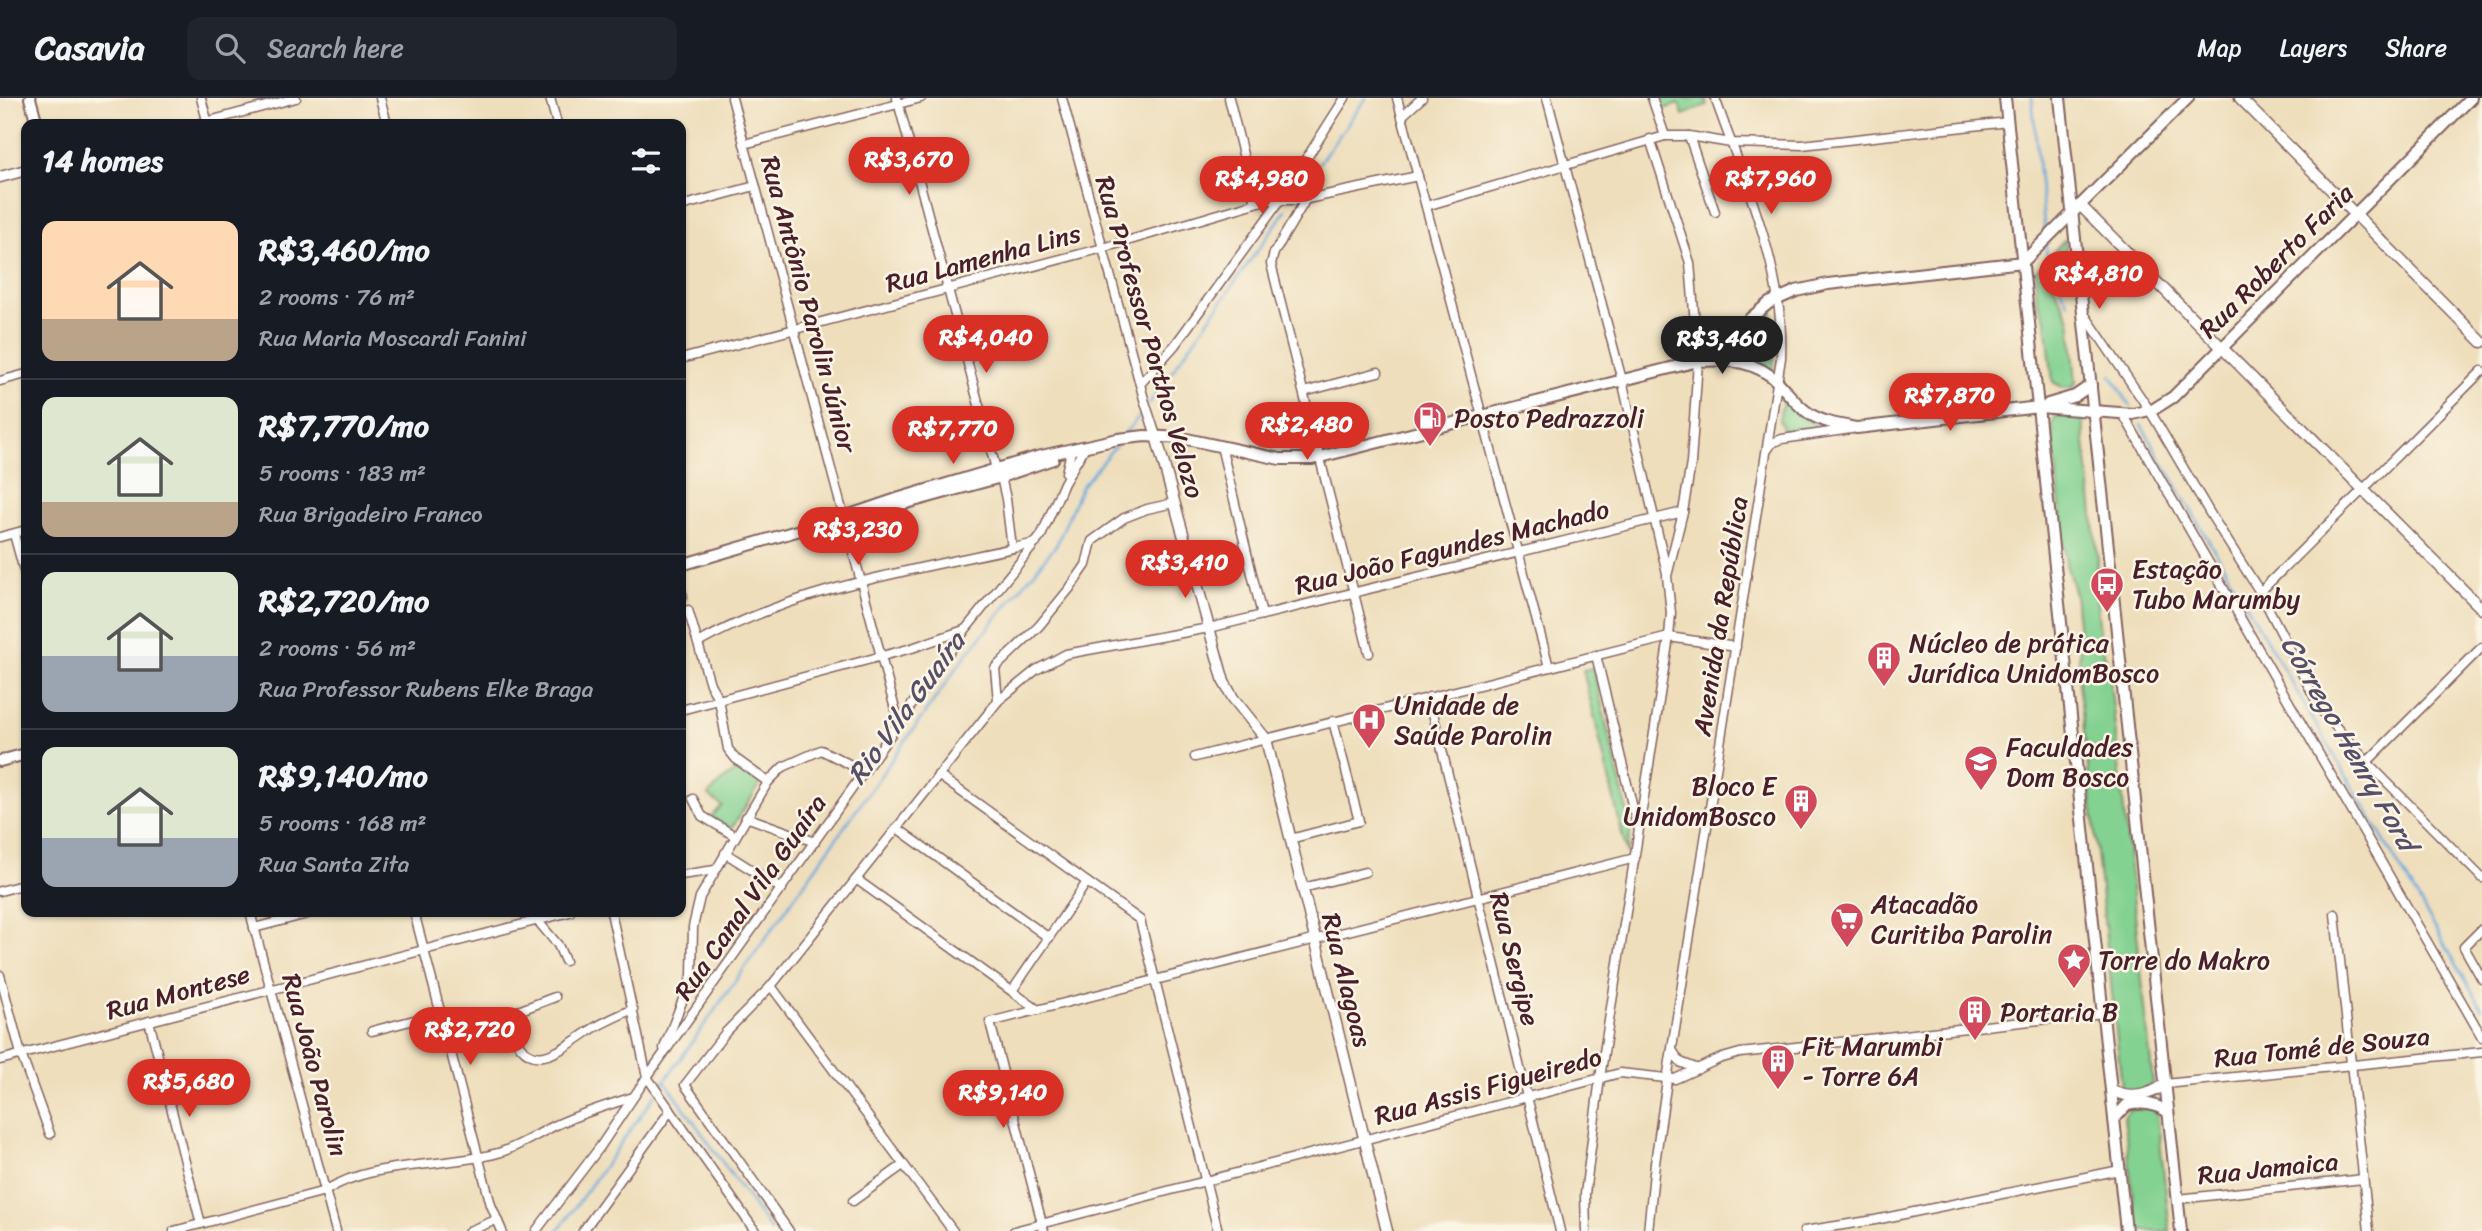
<!DOCTYPE html>
<meta charset="utf-8">
<style>
body{margin:0;font-family:Sriracha,sans-serif;background:#20242c;color:#f1f3f6;height:100vh;display:flex;flex-direction:column;font-size:26px;white-space:nowrap}
*{box-sizing:border-box;margin:0}
p{font-size:23px;color:#9ea1a6}
.icon{flex:none;width:38px;height:38px;fill:none;stroke:currentColor;stroke-width:2;stroke-linecap:round;stroke-linejoin:round}
.map{position:relative;flex:1;overflow:hidden}
.details{position:absolute;left:21px;top:21px;width:665px;height:798px;display:flex;flex-direction:column;background:#171b24;border-radius:14px;box-shadow:0 2px 5px #0004}
.details>*{flex:none}
.price{position:absolute;translate:-50% -60px;padding:0 16px;border-radius:24px;background:#d93025;color:#fff;font-size:23px;line-height:46px;filter:drop-shadow(0 2px 4px #0008)}
.price::after{content:'';position:absolute;left:50%;top:42px;width:21px;height:16px;margin-left:-10px;background:inherit;clip-path:polygon(0 0,100% 0,50% 100%)}
.price.selected{background:#222;color:#fff}
ul{padding:0;list-style:none}
li{display:flex;align-items:center;gap:21px;height:175px;padding:0 21px}
li+li{border-top:2px solid #363941}
li span{display:grid;place-items:center;flex:none;width:196px;height:140px;border-radius:14px;color:#555}
li>.icon{margin-inline-start:auto}
span .icon{width:84px;height:84px;fill:#fffc;stroke-width:1}
li b{font-size:30px}
h2{display:flex;justify-content:space-between;align-items:center;height:84px;padding:0 21px;font-size:30px}
header{display:flex;align-items:center;gap:42px;box-sizing:border-box;height:98px;padding:0 35px;background:#171b24;border-bottom:2px solid #363941}
header strong{font-size:33px}
nav{display:flex;gap:38px;margin-inline-start:auto;font-size:24px}
.search{width:490px;height:63px;background:#20242c;display:flex;align-items:center;gap:18px;box-sizing:border-box;padding:0 24px;border-radius:14px;color:#9ea1a6;font-size:26px}
.map>svg:first-child{display:block}
.green{fill:#84d292;stroke:#67785e;stroke-width:2}
.lines{fill:none;stroke-linecap:round;stroke-linejoin:round}
.stream{stroke:#6aa8dc;stroke-width:2.5}
.minor-casing{stroke:#83625e;stroke-width:11}
.tertiary-casing{stroke:#83625e;stroke-width:13}
.secondary-casing{stroke:#83625e;stroke-width:14}
.minor{stroke:#fff;stroke-width:8}
.tertiary{stroke:#fff;stroke-width:10}
.secondary{stroke:#fff;stroke-width:10}
.labels{text-anchor:middle;dominant-baseline:central;stroke-width:5;stroke-linejoin:round;paint-order:stroke}
.street-label{font-size:26px;fill:#4a1f2b;stroke:#fcf5e5}
.poi-label{font-size:26px;fill:#4a1f2b;stroke:#fcf5e5;text-anchor:start}
.water-label{font-size:28px;font-style:italic;fill:#554f69;stroke:#fcf5e5}
</style>
<header>
<strong>Casavia</strong>
<div class="search"><svg class="icon" aria-label="search" viewBox="0 0 24 24"><circle cx="10" cy="10" r="6"/><path d="M15 15l6 6"/></svg>Search here</div>
<nav><a>Map</a><a>Layers</a><a>Share</a></nav>
</header>
<div class="map">
<svg width="2482" height="1133" viewBox="0 0 2482 1133">
<rect width="100%" height="100%" fill="#fcf5e5"/>
<filter id="ink" filterUnits="userSpaceOnUse"><feTurbulence type="fractalNoise" baseFrequency=".0143" numOctaves="2"/><feDisplacementMap in="SourceGraphic" scale="14" xChannelSelector="R" yChannelSelector="G"/><feConvolveMatrix kernelMatrix="1 2 1 2 8 2 1 2 1" color-interpolation-filters="sRGB"/></filter>
<filter id="wash" filterUnits="userSpaceOnUse"><feTurbulence type="fractalNoise" baseFrequency=".00686" numOctaves="4" result="noise"/><feDisplacementMap in="SourceGraphic" scale="28" xChannelSelector="R" yChannelSelector="G"/><feGaussianBlur stdDeviation="1.57" result="paint"/><feColorMatrix in="noise" values="0 0 0 0 0 0 0 0 0 0 0 0 0 0 0 0 0 1.4 0 .05"/><feComposite in="paint" operator="in"/></filter>
<g filter="url(#wash)">
<rect width="100%" height="100%" fill="#eedebc"/>
<g class="green">
<polygon points="1659,0 1705,0 1707,7 1683,17 1679,6 1663,11"/>
<polygon points="2065,142 2070,187 2053,154"/>
<polygon points="2043,165 2070,221 2076,284 2073,289 2064,290 2053,284 2046,223 2037,201 2035,174"/>
<path d="M1772 212 1774 275C1767 270 1757 266 1751 259 1732 239 1757 223 1772 212Z"/>
<polygon points="1733,239 1740,260 1710,258"/>
<polygon points="1783,299 1801,319 1825,332 1791,331 1784,333 1779,322"/>
<path d="M2056 317 2081 321 2083 326 2098 462 2095 490 2101 543 2109 573 2153 985C2147 993 2129 995 2122 989L2078 576 2080 546 2075 496 2066 466 2052 328Z"/>
<polygon points="1593,570 1631,730 1627,756 1583,572"/>
<polygon points="741,670 761,685 731,731 711,719 722,708 708,697 727,679"/>
<polygon points="2150,1010 2157,1014 2170,1133 2137,1133 2124,1019 2129,1012"/>
</g>
<g class="lines">
<g class="stream">
<polyline points="2032,0 2045,136"/>
<polyline points="1302,89 1366,0"/>
<polyline points="2046,146 2047,162 2068,205"/>
<polyline points="2111,277 2130,308"/>
<polyline points="1149,306 1286,112"/>
<polyline points="2141,327 2482,910"/>
<polyline points="1124,336 1145,312"/>
<polyline points="666,984 771,1133"/>
<polyline points="659,991 966,557 1057,446 1081,389 1116,347"/>
<polyline points="558,1133 656,996"/>
</g>
</g>
</g>
<g filter="url(#ink)">
<g class="lines">
<g class="minor-casing">
<g id="minor">
<polyline points="201,0 208,26"/>
<polyline points="380,0 387,26"/>
<polyline points="550,0 557,26"/>
<polyline points="732,0 899,626"/>
<polyline points="897,0 996,371 1001,379 1006,401 1012,450"/>
<polyline points="1062,0 1144,301 1156,338"/>
<polyline points="1229,0 1255,105"/>
<polyline points="1397,0 1549,569"/>
<polyline points="1547,0 1622,282 1667,475"/>
<polyline points="1652,0 1665,38"/>
<polyline points="1402,18 1422,0"/>
<polyline points="198,26 296,0"/>
<polyline points="1689,38 1715,114"/>
<polyline points="744,46 921,0"/>
<polyline points="1291,101 1301,69 1345,0"/>
<polyline points="1306,101 1274,155 1271,166 1369,555"/>
<polyline points="681,108 755,88"/>
<polyline points="1426,108 1665,38 1689,38 1731,45 1802,47 2008,24"/>
<polyline points="2085,217 2150,313 2211,417 2260,494 2321,612 2367,664 2482,780"/>
<polyline points="681,261 1103,150 1266,102 1302,102 1418,78"/>
<polyline points="0,283 26,276"/>
<polyline points="1140,286 1175,247 1281,101"/>
<polyline points="1304,294 1378,274"/>
<polyline points="2123,316 2482,939"/>
<polyline points="1221,348 1262,517"/>
<polyline points="1768,351 1772,345 1782,341 1851,331"/>
<polyline points="1066,375 1071,353"/>
<polyline points="14,436 26,480"/>
<polyline points="0,439 26,432"/>
<polyline points="681,492 683,499"/>
<polyline points="2260,494 2482,273"/>
<polyline points="688,512 710,586 719,602 728,651 736,661 768,684"/>
<path d="M698 545C801 487 922 471 1036 445"/>
<polyline points="1596,557 1637,727"/>
<polyline points="1429,599 1560,1133"/>
<polyline points="998,603 1036,572 1066,556 1209,530 1683,414"/>
<polyline points="681,612 912,550 964,532"/>
<polyline points="1195,659 1669,539 1736,549"/>
<polyline points="2367,664 2482,549"/>
<polyline points="938,677 1140,822 1218,1133"/>
<polyline points="693,701 702,718 735,738"/>
<polyline points="746,719 815,744"/>
<polyline points="897,730 1049,840"/>
<polyline points="1290,741 1359,723 1333,623"/>
<polyline points="725,755 782,791"/>
<polyline points="681,777 715,772"/>
<polyline points="856,781 1038,912"/>
<polyline points="1303,790 1365,774"/>
<polyline points="0,793 26,786"/>
<polyline points="250,814 336,1133"/>
<polyline points="414,814 491,1107 502,1133"/>
<polyline points="611,814 647,979 755,1133"/>
<polyline points="2335,816 2369,1133"/>
<polyline points="537,822 558,847 565,863"/>
<polyline points="254,830 315,814"/>
<polyline points="2482,831 2464,849 2482,881"/>
<polyline points="0,877 21,956 50,1036"/>
<polyline points="771,888 953,1133"/>
<polyline points="1012,893 1087,784"/>
<path d="M505 918C526 977 547 962 589 933 603 924 618 918 633 911"/>
<polyline points="149,923 201,1126"/>
<polyline points="444,926 505,918 555,899"/>
<polyline points="372,933 441,915"/>
<polyline points="664,950 692,878 693,829 700,799 768,684 783,669 821,652 865,674"/>
<polyline points="1672,952 1680,964 1698,971"/>
<polyline points="0,962 570,814"/>
<polyline points="2165,986 2482,954"/>
<polyline points="2178,1101 2363,1081"/>
<polyline points="853,1103 903,1067"/>
<path d="M174 1133 325 1093C373 1062 444 1070 498 1055 518 1049 534 1038 552 1029 578 1016 606 1008 633 999"/>
<polyline points="469,1133 496,1122"/>
<polyline points="536,1133 600,1049 647,979 965,532 1041,438 1064,385 1085,349"/>
<polyline points="583,1133 670,1013"/>
<polyline points="789,1133 685,987 726,934 771,888 998,603 995,570 1039,528 1070,490 1086,467 1092,443 1124,420 1147,411 1174,405"/>
<polyline points="1014,1133 1620,975 1675,981 1719,961 1740,955 2103,915"/>
<polyline points="1044,1133 990,924 1635,760"/>
<polyline points="1586,1133 1585,1096 1600,980 1669,539 1671,515 1667,478 1683,414 1691,365 1698,263 1690,165 1650,41"/>
<path d="M1648 1133 1655 1065 1667 982 1781 260C1785 170 1744 83 1715 0"/>
<polyline points="1804,1133 1875,1122 2120,1072"/>
</g>
</g>
<g class="tertiary-casing">
<g id="tertiary">
<polyline points="2240,0 2482,244"/>
<polyline points="0,79 26,72"/>
<polyline points="2080,107 2482,511"/>
<polyline points="1156,338 1224,584 1233,600 1266,641 1387,1133"/>
</g>
</g>
<g class="secondary-casing">
<g id="secondary">
<polyline points="30,0 37,26"/>
<polyline points="2005,0 2126,1133"/>
<polyline points="2060,0 2181,1133"/>
<polyline points="1743,227 1739,247 1749,266"/>
<polyline points="1698,263 1769,205 1796,193 1828,186 2023,164 2188,0"/>
<polyline points="2048,306 2075,298 2091,287"/>
<polyline points="881,412 1001,379 1053,361"/>
<path d="M681 467 844 419 900 400 1037 359 1118 341 1145 338 1182 340 1280 361H1312L1698 263C1728 261 1756 262 1779 285 1789 296 1797 308 1810 316 1824 325 1841 327 1857 330L2039 309 2133 316 2154 311 2173 299 2471 0"/>
<polyline points="0,663 26,656"/>
<path d="M2111 992C2129 1002 2150 998 2165 986"/>
<path d="M2114 1021 2127 1007C2144 1004 2154 1005 2168 1014"/>
</g>
</g>
<use href="#minor" class="minor"/>
<use href="#tertiary" class="tertiary"/>
<use href="#secondary" class="secondary"/>
</g>
</g>
<defs>
<g id="fuel-pin" transform="scale(1.75)"><path d="M0 17L-7.5 6A9.5 9.5 0 1 1 7.5 6Z" fill="#d1495b" stroke="#fcf5e5"/><path d="M-5.5-6h7V0h2V4h1.3V-2.5L3-4.5l.8-.8L6-3V5H2.5V1h-1V6h-7ZM-4.2-4.7v3.2H.2V-4.7Z" fill="#fff"/></g>
<g id="bus-pin" transform="scale(1.75)"><path d="M0 17L-7.5 6A9.5 9.5 0 1 1 7.5 6Z" fill="#d1495b" stroke="#fcf5e5"/><path d="M-5-6H5V4H4V6H2V4H-2V6H-4V4H-5ZM-3.5-4V0h7V-4ZM-3.5 1.2v1.5H-2V1.2ZM2 1.2v1.5H3.5V1.2Z" fill="#fff"/></g>
<g id="building-pin" transform="scale(1.75)"><path d="M0 17L-7.5 6A9.5 9.5 0 1 1 7.5 6Z" fill="#d1495b" stroke="#fcf5e5"/><path d="M-4-6H4V6H1V3H-1V6H-4ZM-2.5-4.3h1.7v1.8h-1.7ZM.8-4.3h1.7v1.8H.8ZM-2.5-1h1.7V.8h-1.7ZM.8-1h1.7V.8H.8Z" fill="#fff"/></g>
<g id="hospital-pin" transform="scale(1.75)"><path d="M0 17L-7.5 6A9.5 9.5 0 1 1 7.5 6Z" fill="#d1495b" stroke="#fcf5e5"/><path d="M-5-5h3v3.5h4V-5h3V5h-3V1.5h-4V5h-3Z" fill="#fff"/></g>
<g id="university-pin" transform="scale(1.75)"><path d="M0 17L-7.5 6A9.5 9.5 0 1 1 7.5 6Z" fill="#d1495b" stroke="#fcf5e5"/><path d="M0-5L7-2L0 1L-7-2ZM-4 1L0 2.5L4 1V4Q0 6-4 4Z" fill="#fff"/></g>
<g id="supermarket-pin" transform="scale(1.75)"><path d="M0 17L-7.5 6A9.5 9.5 0 1 1 7.5 6Z" fill="#d1495b" stroke="#fcf5e5"/><path d="M-6-5.5h2.5l.6 2H6L4.5 2H-2.5L-4.4-4H-6ZM-1.5 3.2a1.3 1.3 0 1 0 .1 0ZM3 3.2a1.3 1.3 0 1 0 .1 0Z" fill="#fff"/></g>
<g id="sight-pin" transform="scale(1.75)"><path d="M0 17L-7.5 6A9.5 9.5 0 1 1 7.5 6Z" fill="#d1495b" stroke="#fcf5e5"/><path d="M0-6L1.8-2.2L6-1.7L2.9 1.2L3.7 5.4L0 3.3L-3.7 5.4L-2.9 1.2L-6-1.7L-1.8-2.2Z" fill="#fff"/></g>
</defs>
<g fill-rule="evenodd">
<use href="#fuel-pin" x="1430" y="320"/>
<use href="#bus-pin" x="2107" y="486"/>
<use href="#building-pin" x="1884" y="560"/>
<use href="#hospital-pin" x="1369" y="622"/>
<use href="#university-pin" x="1981" y="664"/>
<use href="#building-pin" x="1801" y="703"/>
<use href="#supermarket-pin" x="1847" y="821"/>
<use href="#sight-pin" x="2074" y="862"/>
<use href="#building-pin" x="1975" y="914"/>
<use href="#building-pin" x="1778" y="963"/>
</g>
<g class="labels">
<g class="street-label">
<text transform="translate(983 160) rotate(-15)">Rua Lamenha Lins</text>
<text transform="translate(2276 163) rotate(-45)">Rua Roberto Faria</text>
<text transform="translate(809 206) rotate(75)">Rua Antônio Parolin Júnior</text>
<text transform="translate(1150 239) rotate(74)">Rua Professor Porthos Velozo</text>
<text transform="translate(1452 449) rotate(-14)">Rua João Fagundes Machado</text>
<text transform="translate(1720 518) rotate(-81)">Avenida da República</text>
<text transform="translate(750 799) rotate(-55)">Rua Canal Vila Guaíra</text>
<text transform="translate(1515 861) rotate(76)">Rua Sergipe</text>
<text transform="translate(1347 882) rotate(76)">Rua Alagoas</text>
<text transform="translate(178 894) rotate(-15)">Rua Montese</text>
<text transform="translate(2322 949) rotate(-6)">Rua Tomé de Souza</text>
<text transform="translate(315 967) rotate(75)">Rua João Parolin</text>
<text transform="translate(1488 988) rotate(-15)">Rua Assis Figueiredo</text>
<text transform="translate(2268 1070) rotate(-6)">Rua Jamaica</text>
</g>
<g class="poi-label">
<text x="1454" y="320">Posto Pedrazzoli</text>
<text x="2132" y="471">Estação<tspan x="2132" dy="30">Tubo Marumby</tspan></text>
<text x="1909" y="545">Núcleo de prática<tspan x="1909" dy="30">Jurídica UnidomBosco</tspan></text>
<text x="1394" y="607">Unidade de<tspan x="1394" dy="30">Saúde Parolin</tspan></text>
<text x="2006" y="649">Faculdades<tspan x="2006" dy="30">Dom Bosco</tspan></text>
<text x="1776" y="688" text-anchor="end">Bloco E<tspan x="1776" dy="30">UnidomBosco</tspan></text>
<text x="1871" y="806">Atacadão<tspan x="1871" dy="30">Curitiba Parolin</tspan></text>
<text x="2098" y="862">Torre do Makro</text>
<text x="2000" y="914">Portaria B</text>
<text x="1802" y="948">Fit Marumbi<tspan x="1802" dy="30">- Torre 6A</tspan></text>
</g>
<g class="water-label">
<text transform="translate(906 610) rotate(-54)">Rio Vila Guaíra</text>
<text transform="translate(2349 645) rotate(60)">Córrego Henry Ford</text>
</g>
</g>
</svg>
<b class="price" style="left:909px;top:99px">R$3,670</b>
<b class="price" style="left:1262px;top:118px">R$4,980</b>
<b class="price" style="left:1771px;top:118px">R$7,960</b>
<b class="price" style="left:2099px;top:213px">R$4,810</b>
<b class="price" style="left:986px;top:277px">R$4,040</b>
<b class="price selected" style="left:1722px;top:278px">R$3,460</b>
<b class="price" style="left:1950px;top:335px">R$7,870</b>
<b class="price" style="left:1307px;top:364px">R$2,480</b>
<b class="price" style="left:953px;top:368px">R$7,770</b>
<b class="price" style="left:858px;top:469px">R$3,230</b>
<b class="price" style="left:1185px;top:502px">R$3,410</b>
<b class="price" style="left:470px;top:969px">R$2,720</b>
<b class="price" style="left:189px;top:1021px">R$5,680</b>
<b class="price" style="left:1003px;top:1032px">R$9,140</b>
<section class="details">
<h2>14 homes<svg class="icon" aria-label="filters" viewBox="0 0 24 24"><path d="M4 7h16M4 17h16"/><circle cx="9" cy="7" r="2"/><circle cx="15" cy="17" r="2"/></svg></h2>
<ul>
<li><span style="background:linear-gradient(#ffd9b3 70%,#b9a48a 0)"><svg class="icon" aria-label="home" viewBox="0 0 24 24"><path d="M3 11l9-7 9 7M6 9v11h12V9"/></svg></span><div><b>R$3,460/mo</b><p>2 rooms · 76 m²</p><p>Rua Maria Moscardi Fanini</p></div></li>
<li><span style="background:linear-gradient(#dfe7d0 75%,#b9a48a 0)"><svg class="icon" aria-label="home" viewBox="0 0 24 24"><path d="M3 11l9-7 9 7M6 9v11h12V9"/></svg></span><div><b>R$7,770/mo</b><p>5 rooms · 183 m²</p><p>Rua Brigadeiro Franco</p></div></li>
<li><span style="background:linear-gradient(#dfe7d0 60%,#9aa5b1 0)"><svg class="icon" aria-label="home" viewBox="0 0 24 24"><path d="M3 11l9-7 9 7M6 9v11h12V9"/></svg></span><div><b>R$2,720/mo</b><p>2 rooms · 56 m²</p><p>Rua Professor Rubens Elke Braga</p></div></li>
<li><span style="background:linear-gradient(#dfe7d0 65%,#9aa5b1 0)"><svg class="icon" aria-label="home" viewBox="0 0 24 24"><path d="M3 11l9-7 9 7M6 9v11h12V9"/></svg></span><div><b>R$9,140/mo</b><p>5 rooms · 168 m²</p><p>Rua Santa Zita</p></div></li>
</ul>
</section>
</div>
